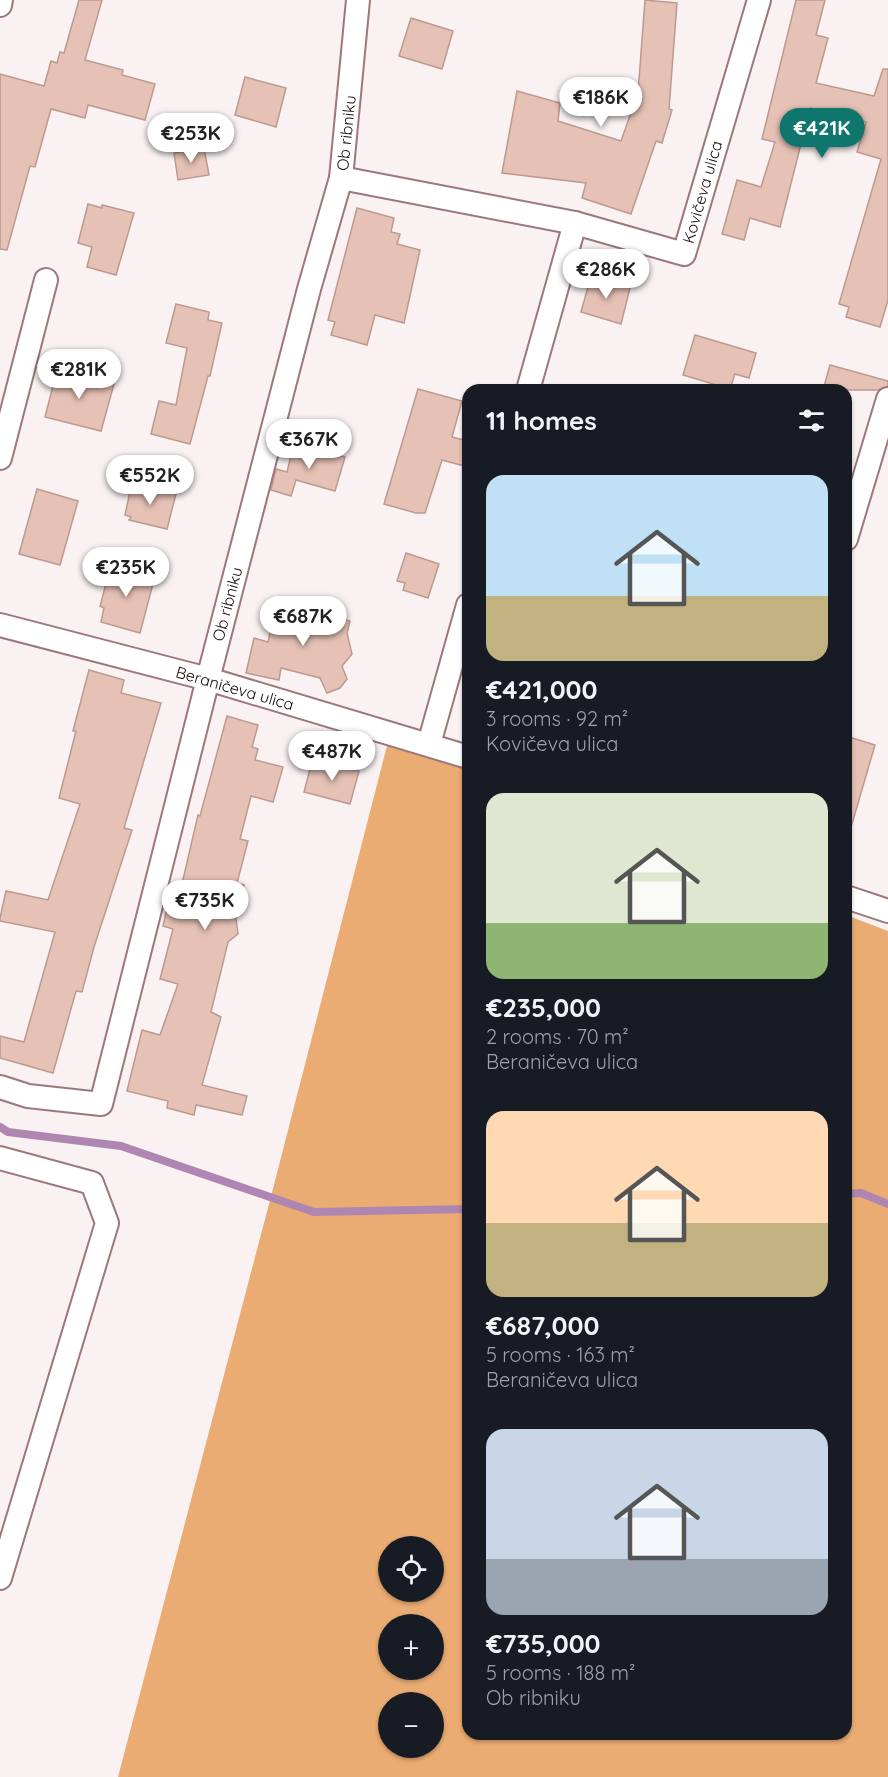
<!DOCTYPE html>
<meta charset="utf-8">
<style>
body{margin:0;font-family:Quicksand,sans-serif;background:#242831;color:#f1f3f6;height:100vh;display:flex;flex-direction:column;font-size:22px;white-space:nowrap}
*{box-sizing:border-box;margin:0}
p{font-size:20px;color:#9ea1a6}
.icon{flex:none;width:33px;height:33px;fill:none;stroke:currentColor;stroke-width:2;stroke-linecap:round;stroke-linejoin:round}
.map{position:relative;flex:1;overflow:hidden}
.details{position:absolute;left:462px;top:384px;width:390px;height:1356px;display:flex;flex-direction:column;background:#171b24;border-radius:18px;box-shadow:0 2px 4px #0004}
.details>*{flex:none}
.buttons{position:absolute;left:378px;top:1536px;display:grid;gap:12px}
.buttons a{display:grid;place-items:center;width:66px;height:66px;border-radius:50%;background:#171b24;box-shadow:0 2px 4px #0004;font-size:30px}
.price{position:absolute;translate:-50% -51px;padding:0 14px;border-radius:21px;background:#fff;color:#222;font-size:20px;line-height:39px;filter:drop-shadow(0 2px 3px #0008)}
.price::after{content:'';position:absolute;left:50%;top:36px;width:18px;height:14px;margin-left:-9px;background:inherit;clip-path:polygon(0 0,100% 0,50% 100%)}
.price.selected{background:#0f766e;color:#fff}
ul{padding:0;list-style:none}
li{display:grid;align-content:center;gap:12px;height:318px;padding:0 24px}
li span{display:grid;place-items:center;height:186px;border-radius:18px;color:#555}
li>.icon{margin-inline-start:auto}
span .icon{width:108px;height:108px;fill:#fffc;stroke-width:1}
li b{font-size:26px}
h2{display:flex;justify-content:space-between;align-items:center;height:72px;padding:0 24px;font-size:26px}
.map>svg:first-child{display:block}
.forest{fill:#eaac72;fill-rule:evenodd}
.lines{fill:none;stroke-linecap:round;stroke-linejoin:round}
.stream{stroke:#af85b2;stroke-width:8}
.building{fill:#e6c1b5;stroke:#bd9a8f;stroke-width:1.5}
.street-casing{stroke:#9c787b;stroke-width:26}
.street{stroke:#fff;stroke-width:22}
.labels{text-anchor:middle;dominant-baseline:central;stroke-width:6;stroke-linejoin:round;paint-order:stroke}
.street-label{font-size:16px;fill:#140809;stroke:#fff}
</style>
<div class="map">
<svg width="888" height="1777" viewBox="0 0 888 1777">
<rect width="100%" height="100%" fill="#f9f1f2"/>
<path class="forest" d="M389 738 468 769V1734H846V915L888 931V1777H118L268 1208ZM388 1546H434V1592H388ZM388 1624H434V1670H388ZM388 1702H434V1748H388Z"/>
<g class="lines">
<g class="stream">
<polyline points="0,1127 8,1132 121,1146 314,1212 468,1209"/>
<polyline points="846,1194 861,1193 888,1204"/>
</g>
</g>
<g class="building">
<polygon points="79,0 102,0 85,60 123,70 122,75 155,84 145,120 88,105 85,118 51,109 35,167 30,166 7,250 0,249 0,74 44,86 51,61 57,63 60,52 64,53"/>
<polygon points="645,0 677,3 669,109 672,110 662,143 656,141 631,214 582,198 586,183 502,173 517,91 560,103 558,121 621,141 638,93"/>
<polygon points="796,0 825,0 816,35 828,38 816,83 874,96 883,69 888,69 888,300 880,327 846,317 849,307 839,304 881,159 857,152 866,122 810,108 780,227 750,218 744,240 722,234 737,180 761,187 775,142 762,139"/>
<polygon points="411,18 453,31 442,69 399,56"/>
<polygon points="245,77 286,88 276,127 235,115"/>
<polygon points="204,148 209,175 178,180 174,153"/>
<polygon points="88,204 102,208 102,205 134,213 116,275 87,267 92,247 78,243"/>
<polygon points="357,208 394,218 391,232 400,234 397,244 420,250 404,323 375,315 367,345 331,335 335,322 328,320"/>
<polygon points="591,276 630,288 621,324 581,312"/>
<polygon points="176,304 209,312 208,320 222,323 210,376 208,376 190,444 151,434 159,401 176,405 187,348 166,343"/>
<polygon points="695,335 756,353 749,378 735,374 730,389 683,375"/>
<polygon points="830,365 888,381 888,386 878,390 823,390"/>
<polygon points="57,370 114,384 101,431 45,417"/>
<polygon points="418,389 462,401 452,437 468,441 468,467 442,460 425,513 416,513 384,504"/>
<polygon points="294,443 345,457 335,491 296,480 291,496 271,490 276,469 287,472"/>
<polygon points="132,482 176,494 167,529 129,520 131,517 125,515"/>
<polygon points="37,489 78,501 60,565 19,554"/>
<polygon points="406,553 439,564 428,598 403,590 405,583 397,581"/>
<polygon points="111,565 155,576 140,633 101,622 104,608 100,606"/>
<polygon points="277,603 350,621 347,633 352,654 342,666 347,679 340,688 327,693 320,678 281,668 279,680 246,673 254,638 268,642"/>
<polygon points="89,670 124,680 121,693 161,703 124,828 132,830 94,947 82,992 76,991 53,1073 0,1058 0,1036 24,1042 55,932 0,921 0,918 6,891 48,900 80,804 59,798 76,731 73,731"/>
<polygon points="227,716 258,725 252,747 258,749 255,760 283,767 273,802 251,796 240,839 248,841 237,883 244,885 236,919 238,934 228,942 211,1012 221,1017 202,1085 247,1096 242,1115 196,1105 194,1115 167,1108 168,1101 127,1091 142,1030 160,1035 178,984 160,979 173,929 163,926 169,899 178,901 198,815 200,816"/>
<polygon points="846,736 875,745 852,824 846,823"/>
<polygon points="312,761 359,771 350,804 304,792"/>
</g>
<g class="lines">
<g class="street-casing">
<g id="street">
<polyline points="0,5 1,0"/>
<polyline points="341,178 575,223 684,254 759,0"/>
<polyline points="528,390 575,223"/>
<polyline points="0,458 46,280"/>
<polyline points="846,539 888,399"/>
<polyline points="0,625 208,679 468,757"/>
<polyline points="429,744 468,605"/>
<polyline points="846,897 888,911"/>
<polyline points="0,1087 28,1096 101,1104 208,679 309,289 341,178 358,0"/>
<polyline points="0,1158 92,1183 107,1223 0,1578"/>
</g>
</g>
<use href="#street" class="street"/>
</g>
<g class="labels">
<g class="street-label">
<text transform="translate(346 133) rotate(-84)">Ob ribniku</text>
<text transform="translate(702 192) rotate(-74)">Kovičeva ulica</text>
<text transform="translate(227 604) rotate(-75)">Ob ribniku</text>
<text transform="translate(235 688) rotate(16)">Beraničeva ulica</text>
</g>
</g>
</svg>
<div class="buttons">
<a><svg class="icon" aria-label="locate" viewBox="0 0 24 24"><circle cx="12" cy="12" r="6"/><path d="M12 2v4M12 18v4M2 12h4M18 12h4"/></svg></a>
<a>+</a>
<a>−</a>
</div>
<b class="price" style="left:601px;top:128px">€186K</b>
<b class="price selected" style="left:822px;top:159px">€421K</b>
<b class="price" style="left:191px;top:164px">€253K</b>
<b class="price" style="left:606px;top:300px">€286K</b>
<b class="price" style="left:79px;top:400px">€281K</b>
<b class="price" style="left:309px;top:470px">€367K</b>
<b class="price" style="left:150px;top:506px">€552K</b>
<b class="price" style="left:126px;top:598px">€235K</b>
<b class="price" style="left:303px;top:647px">€687K</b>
<b class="price" style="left:332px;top:782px">€487K</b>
<b class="price" style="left:205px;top:931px">€735K</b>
<section class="details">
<h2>11 homes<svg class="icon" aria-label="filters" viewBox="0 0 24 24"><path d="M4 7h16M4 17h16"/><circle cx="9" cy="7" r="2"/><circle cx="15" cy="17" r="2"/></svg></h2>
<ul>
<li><span style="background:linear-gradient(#bfe0f5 65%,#c2b280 0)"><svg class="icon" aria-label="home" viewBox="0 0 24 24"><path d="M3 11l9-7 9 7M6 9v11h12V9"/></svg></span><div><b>€421,000</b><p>3 rooms · 92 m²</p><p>Kovičeva ulica</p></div></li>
<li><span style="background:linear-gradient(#dfe7d0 70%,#8fb573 0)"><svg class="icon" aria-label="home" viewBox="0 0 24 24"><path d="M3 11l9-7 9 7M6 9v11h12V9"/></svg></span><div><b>€235,000</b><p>2 rooms · 70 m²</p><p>Beraničeva ulica</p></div></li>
<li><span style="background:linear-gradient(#ffd9b3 60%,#c2b280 0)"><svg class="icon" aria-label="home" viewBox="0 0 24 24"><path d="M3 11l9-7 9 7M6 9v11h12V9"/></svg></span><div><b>€687,000</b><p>5 rooms · 163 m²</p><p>Beraničeva ulica</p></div></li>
<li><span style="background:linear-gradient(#c9d6e8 70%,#9aa5b1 0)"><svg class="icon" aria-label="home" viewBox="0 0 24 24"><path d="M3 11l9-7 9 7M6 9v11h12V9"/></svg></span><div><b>€735,000</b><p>5 rooms · 188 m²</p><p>Ob ribniku</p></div></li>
</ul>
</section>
</div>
